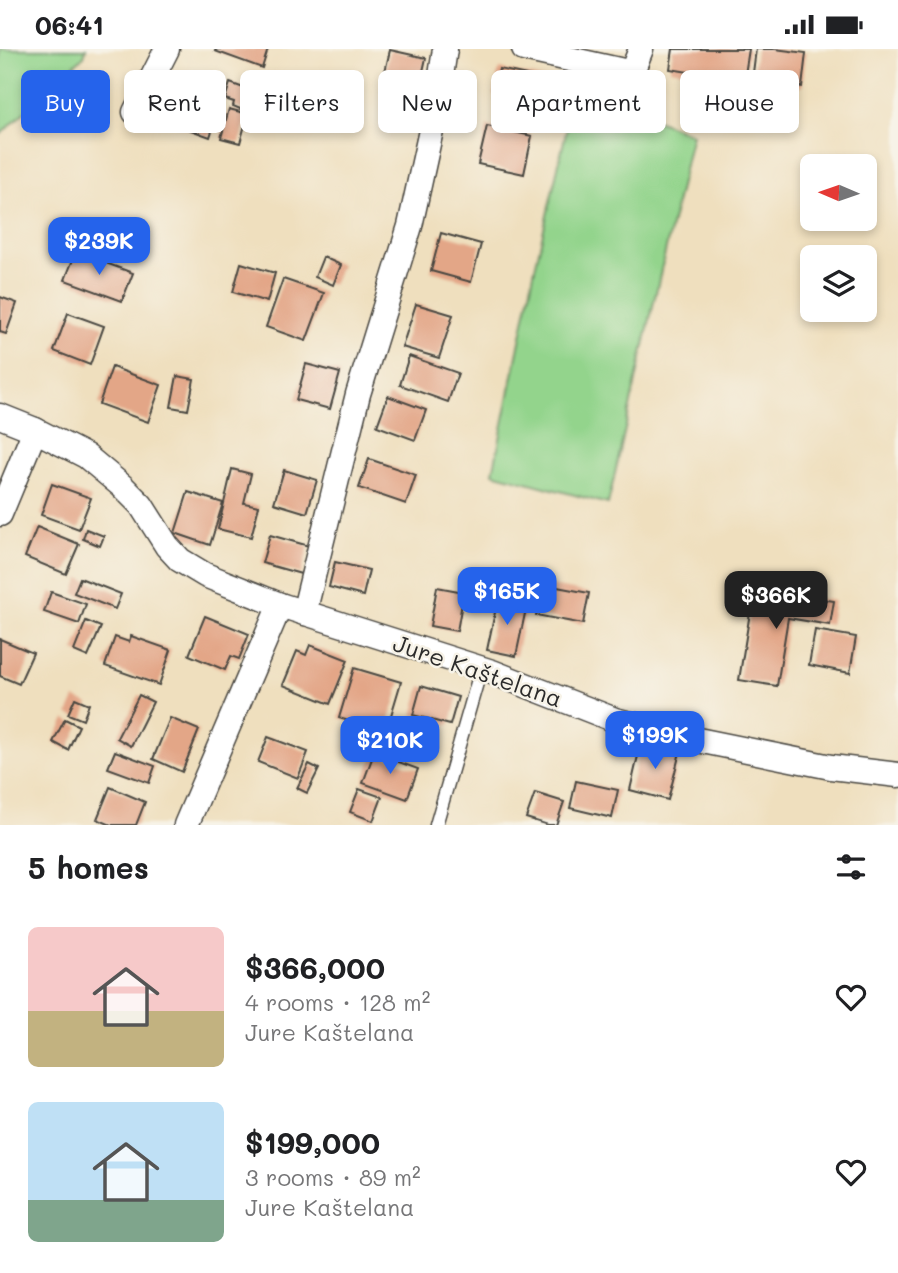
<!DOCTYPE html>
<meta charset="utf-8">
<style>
body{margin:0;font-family:Mali,sans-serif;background:#f6f6f6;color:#202124;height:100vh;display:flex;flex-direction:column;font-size:26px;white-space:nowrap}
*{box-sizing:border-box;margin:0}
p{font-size:23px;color:#757577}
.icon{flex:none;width:38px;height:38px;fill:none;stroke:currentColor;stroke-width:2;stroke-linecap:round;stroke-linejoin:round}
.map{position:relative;height:776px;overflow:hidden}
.sheet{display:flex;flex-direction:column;background:#fff;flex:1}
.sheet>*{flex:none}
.guide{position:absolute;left:21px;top:21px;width:858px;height:63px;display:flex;gap:14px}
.needle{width:46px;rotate:272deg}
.controls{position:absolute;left:800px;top:105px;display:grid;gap:14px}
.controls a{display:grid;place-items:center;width:77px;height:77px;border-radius:10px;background:#fff;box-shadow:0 4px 10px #0003;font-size:35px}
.price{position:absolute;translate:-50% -60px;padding:0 16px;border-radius:14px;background:#2563eb;color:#fff;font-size:23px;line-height:46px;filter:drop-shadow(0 2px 4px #0008)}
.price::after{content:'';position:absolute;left:50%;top:42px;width:21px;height:16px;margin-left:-10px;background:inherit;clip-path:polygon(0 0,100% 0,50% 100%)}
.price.current{background:#222;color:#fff}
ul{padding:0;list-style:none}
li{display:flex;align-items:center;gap:21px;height:175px;padding:0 28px}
li span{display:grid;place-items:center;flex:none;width:196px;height:140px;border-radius:10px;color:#555}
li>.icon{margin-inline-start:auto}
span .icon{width:84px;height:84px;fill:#fffc;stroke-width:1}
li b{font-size:30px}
h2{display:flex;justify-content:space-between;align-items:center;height:84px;padding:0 28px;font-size:30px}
.tag{padding:0 24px;border-radius:10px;background:#fff;box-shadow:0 4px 10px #0003;font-size:24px;line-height:63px}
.tag.current{background:#2563eb;color:#fff}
.status{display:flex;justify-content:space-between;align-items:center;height:49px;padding:0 35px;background:#fff;direction:ltr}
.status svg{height:19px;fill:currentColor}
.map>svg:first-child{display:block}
.green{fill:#93d48c;stroke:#5f805c;stroke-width:2}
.building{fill:#e3a687}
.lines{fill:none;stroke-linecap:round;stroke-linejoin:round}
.service-casing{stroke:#484641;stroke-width:15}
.minor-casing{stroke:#484641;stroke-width:27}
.service{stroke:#fff;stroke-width:12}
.minor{stroke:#fff;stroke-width:24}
.labels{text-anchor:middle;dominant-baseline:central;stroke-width:5;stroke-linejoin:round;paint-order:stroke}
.street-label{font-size:24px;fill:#2b2b2b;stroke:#f7f3e8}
</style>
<div class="status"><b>06:41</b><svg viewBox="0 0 49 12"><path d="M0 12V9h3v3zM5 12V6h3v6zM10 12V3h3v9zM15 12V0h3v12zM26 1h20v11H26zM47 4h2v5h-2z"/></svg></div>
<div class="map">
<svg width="898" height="776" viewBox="0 0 898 776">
<rect width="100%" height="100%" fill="#f7f3e8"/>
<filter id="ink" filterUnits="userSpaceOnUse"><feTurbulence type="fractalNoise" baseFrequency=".0143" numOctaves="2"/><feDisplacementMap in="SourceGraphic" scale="14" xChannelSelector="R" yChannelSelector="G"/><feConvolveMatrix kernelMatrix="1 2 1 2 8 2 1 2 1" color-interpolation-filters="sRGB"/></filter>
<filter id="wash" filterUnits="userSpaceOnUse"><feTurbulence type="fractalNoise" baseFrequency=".00686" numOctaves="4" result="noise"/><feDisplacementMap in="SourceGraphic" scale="28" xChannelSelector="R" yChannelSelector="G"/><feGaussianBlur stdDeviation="1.57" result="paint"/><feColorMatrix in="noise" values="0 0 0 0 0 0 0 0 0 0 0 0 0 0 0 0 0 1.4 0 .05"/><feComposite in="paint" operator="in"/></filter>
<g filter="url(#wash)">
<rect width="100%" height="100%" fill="#efdfbe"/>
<g class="green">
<polygon points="0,0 86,0 84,7 0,86"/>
<polygon points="576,39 692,85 608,455 493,424 535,219"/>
</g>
<g id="blocks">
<g class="building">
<polygon points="216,0 268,0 262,19 215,2"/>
<polygon points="673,0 749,0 744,32 670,20"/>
<polygon points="756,0 775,0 806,4 802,38 752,32"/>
<polygon points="390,1 426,9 415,58 388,51 391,42 381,40"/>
<polygon points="499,20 546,30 537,69 499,60 501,48 493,46"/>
<polygon points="230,34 252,42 245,62 233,57 234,53 225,50"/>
<polygon points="729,36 759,42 754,70 725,55"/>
<polygon points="181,45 220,58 210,88 171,74"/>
<polygon points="229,60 248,65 240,94 221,89"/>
<polygon points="487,77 532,87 524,125 478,115"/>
<polygon points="441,184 481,195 471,233 431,222"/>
<polygon points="76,203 133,224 122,252 65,231"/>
<polygon points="323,208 341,216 333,236 315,228"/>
<polygon points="241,214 275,224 267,253 233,243"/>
<polygon points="283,230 324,244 306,292 266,278"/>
<polygon points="0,248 17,254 6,285 0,283"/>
<polygon points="416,255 453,266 439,309 402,298"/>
<polygon points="68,264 104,277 90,316 54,302"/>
<polygon points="409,307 458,324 448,353 400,336"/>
<polygon points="306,315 340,324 330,360 296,351"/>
<polygon points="112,318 161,336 148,373 99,355"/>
<polygon points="177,327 194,330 188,361 171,358"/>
<polygon points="388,347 426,361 415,391 377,377"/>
<polygon points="369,410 416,426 406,455 359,439"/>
<polygon points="232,420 251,425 244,454 259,457 251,488 218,480"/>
<polygon points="284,421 317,431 307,464 274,454"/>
<polygon points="52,435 91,449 79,480 41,466"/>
<polygon points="188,443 223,454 210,496 175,484"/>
<polygon points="37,478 79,495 66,525 25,508"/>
<polygon points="86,480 104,487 100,497 83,490"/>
<polygon points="270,486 309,497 301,525 262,514"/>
<polygon points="335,513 369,521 363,547 329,538"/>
<polygon points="80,529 121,545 115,560 74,544"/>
<polygon points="541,535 589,544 583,575 536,566"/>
<polygon points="437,538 464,543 457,582 430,577"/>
<polygon points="754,539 834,552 830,576 788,569 777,637 739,631"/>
<polygon points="51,543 86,555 79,575 44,563"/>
<polygon points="498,549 527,555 516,607 487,601"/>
<polygon points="205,567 249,585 239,610 231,607 225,621 189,606"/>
<polygon points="86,572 101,578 88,608 74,602"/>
<polygon points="815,581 856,588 850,624 809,616"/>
<polygon points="131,587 171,601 159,636 105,617 115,588 129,593"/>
<polygon points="0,590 33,604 19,635 0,627"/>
<polygon points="310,596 348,611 330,655 283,636 297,602 306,606"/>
<polygon points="354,619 401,633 386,683 339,669"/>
<polygon points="421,637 458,648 450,676 413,666"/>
<polygon points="139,646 153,653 131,697 117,689"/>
<polygon points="75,649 89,655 83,671 68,665"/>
<polygon points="170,669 199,681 182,723 153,710"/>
<polygon points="65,670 79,677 68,701 53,693"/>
<polygon points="268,688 308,703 298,729 258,713"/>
<polygon points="641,694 680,703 668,751 630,741"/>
<polygon points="115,702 155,717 149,734 108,719"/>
<polygon points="374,704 418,720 407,750 363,734"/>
<polygon points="309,715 319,720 307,744 297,739"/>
<polygon points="576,732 618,741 612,769 570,759"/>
<polygon points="110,738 145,753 136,776 111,776 97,770"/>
<polygon points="359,740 382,748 373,772 350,763"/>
<polygon points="535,744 564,753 556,776 548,776 526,769"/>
</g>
</g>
</g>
<g filter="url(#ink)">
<use href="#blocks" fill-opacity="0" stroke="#484641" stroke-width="2"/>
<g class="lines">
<g class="service-casing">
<polyline id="service" points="436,776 481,620"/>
</g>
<g class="minor-casing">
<g id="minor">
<polyline points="524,0 628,23 634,18 641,0"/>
<polyline points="135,63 167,0"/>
<polyline points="0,367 35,381 86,407 122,437 141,456 167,497 180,511 205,526 280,556 492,623 615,671 683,688 831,718 898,726"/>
<polyline points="0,465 35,381"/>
<polyline points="304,564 358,345 410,177 437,54 445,0"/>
<polyline points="186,776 280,556"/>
</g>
</g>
<use href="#service" class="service"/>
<use href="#minor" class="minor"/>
</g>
</g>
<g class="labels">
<g class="street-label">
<text transform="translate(478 621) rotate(19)">Jure Kaštelana</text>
</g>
</g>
</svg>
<div class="controls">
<a><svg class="needle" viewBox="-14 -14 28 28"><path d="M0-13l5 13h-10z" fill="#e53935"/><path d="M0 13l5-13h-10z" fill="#757577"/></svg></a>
<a><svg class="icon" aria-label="layers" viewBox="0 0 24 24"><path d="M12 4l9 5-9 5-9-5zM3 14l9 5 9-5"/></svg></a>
</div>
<b class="price" style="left:99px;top:228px">$239K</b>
<b class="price" style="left:507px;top:578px">$165K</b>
<b class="price current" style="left:776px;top:582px">$366K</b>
<b class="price" style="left:655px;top:722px">$199K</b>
<b class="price" style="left:390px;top:727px">$210K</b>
<div class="guide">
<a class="tag current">Buy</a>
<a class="tag">Rent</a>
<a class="tag">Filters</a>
<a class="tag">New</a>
<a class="tag">Apartment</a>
<a class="tag">House</a>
</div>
</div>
<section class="sheet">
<h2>5 homes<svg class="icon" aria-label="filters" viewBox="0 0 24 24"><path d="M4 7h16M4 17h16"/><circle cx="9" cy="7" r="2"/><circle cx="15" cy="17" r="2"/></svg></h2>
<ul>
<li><span style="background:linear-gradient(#f6c9c9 60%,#c2b280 0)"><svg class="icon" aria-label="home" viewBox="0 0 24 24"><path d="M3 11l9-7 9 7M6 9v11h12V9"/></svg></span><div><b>$366,000</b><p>4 rooms · 128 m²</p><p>Jure Kaštelana</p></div><svg class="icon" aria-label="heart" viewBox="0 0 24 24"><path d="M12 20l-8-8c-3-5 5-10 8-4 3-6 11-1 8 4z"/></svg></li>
<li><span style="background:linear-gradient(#bfe0f5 70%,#7fa58c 0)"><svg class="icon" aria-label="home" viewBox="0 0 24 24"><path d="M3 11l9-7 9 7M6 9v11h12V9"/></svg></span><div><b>$199,000</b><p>3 rooms · 89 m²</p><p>Jure Kaštelana</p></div><svg class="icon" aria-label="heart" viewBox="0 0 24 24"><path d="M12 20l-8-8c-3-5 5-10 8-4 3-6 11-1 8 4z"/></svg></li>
</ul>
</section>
